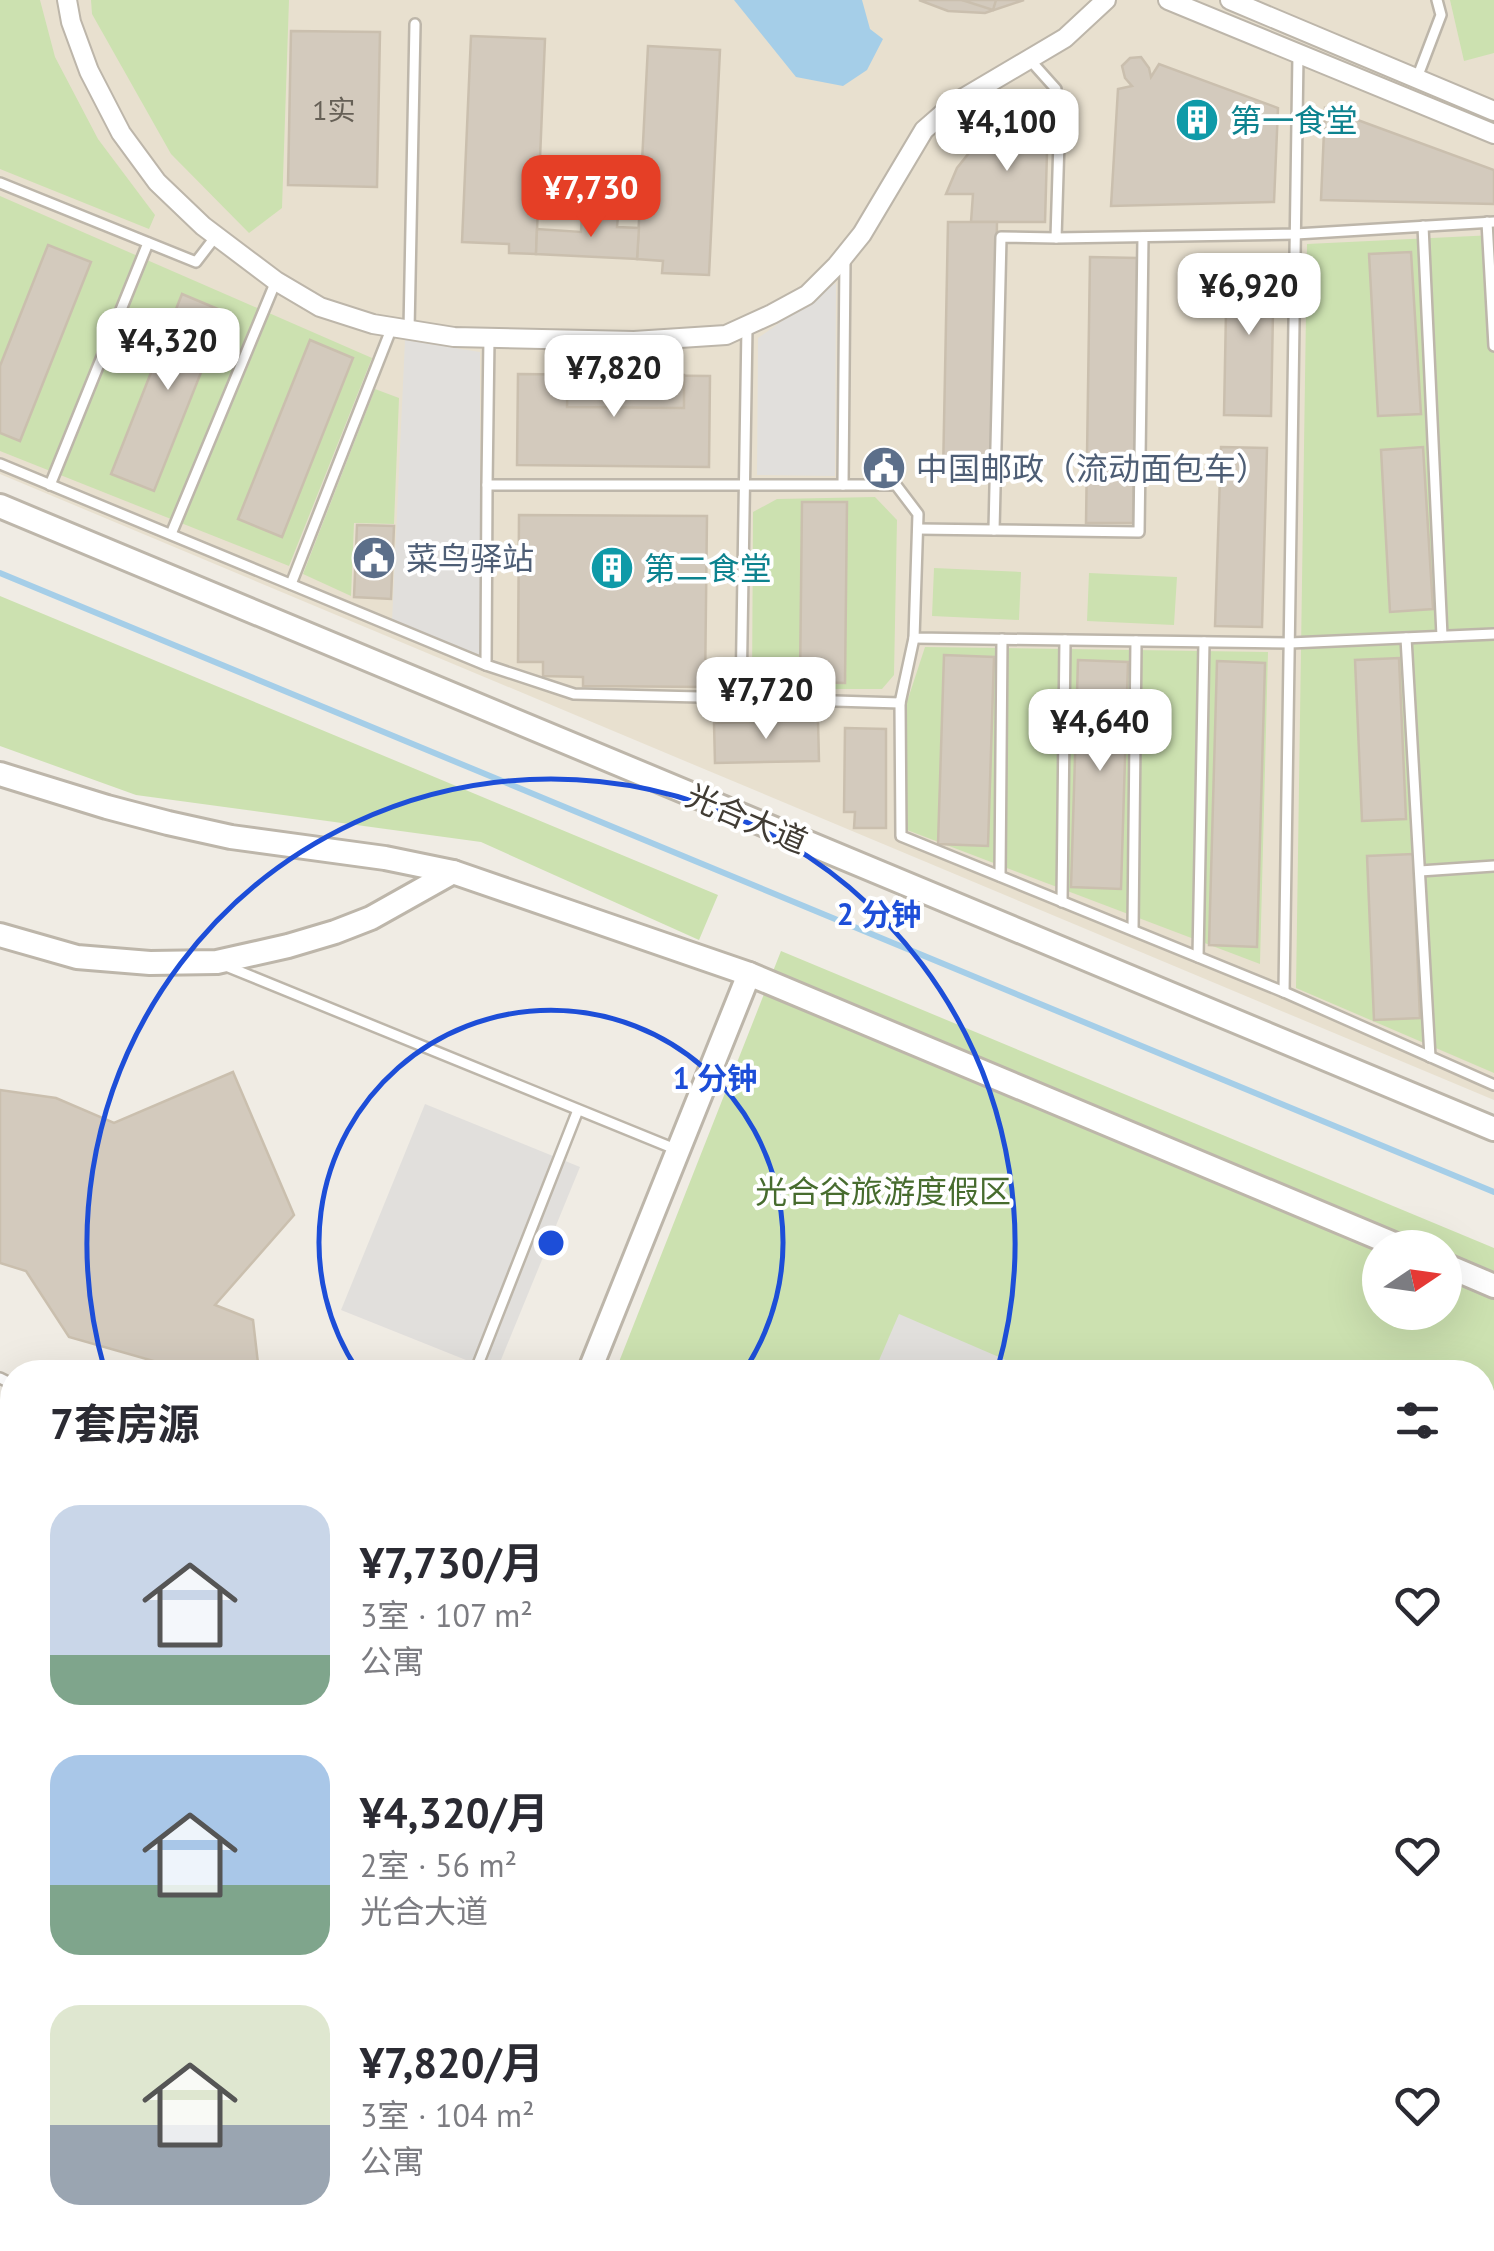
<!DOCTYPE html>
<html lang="zh">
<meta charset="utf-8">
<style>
body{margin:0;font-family:"PT Sans","Noto Sans SC",sans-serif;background:#f7f7f7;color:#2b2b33;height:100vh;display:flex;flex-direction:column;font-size:38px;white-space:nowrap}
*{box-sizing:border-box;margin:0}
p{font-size:32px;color:#7c7c81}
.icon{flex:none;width:55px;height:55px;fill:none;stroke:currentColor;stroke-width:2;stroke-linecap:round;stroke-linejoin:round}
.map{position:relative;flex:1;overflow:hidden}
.sheet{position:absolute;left:0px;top:1360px;width:1495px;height:892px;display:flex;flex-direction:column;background:#fff;border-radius:40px 40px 0 0;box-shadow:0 10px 40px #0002}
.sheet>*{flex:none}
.needle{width:65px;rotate:77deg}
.tools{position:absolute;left:1362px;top:1230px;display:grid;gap:20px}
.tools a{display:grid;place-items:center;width:100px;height:100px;border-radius:50%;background:#fff;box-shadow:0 10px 40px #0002;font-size:50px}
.price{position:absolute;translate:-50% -85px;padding:0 22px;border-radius:20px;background:#fff;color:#222;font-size:32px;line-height:65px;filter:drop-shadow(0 2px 5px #0008)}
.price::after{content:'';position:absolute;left:50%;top:60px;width:30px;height:22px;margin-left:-15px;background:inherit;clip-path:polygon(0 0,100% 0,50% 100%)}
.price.selected{background:#e53f26;color:#fff}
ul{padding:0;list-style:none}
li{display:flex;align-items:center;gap:30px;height:250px;padding:0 50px}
li span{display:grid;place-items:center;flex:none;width:280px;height:200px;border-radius:30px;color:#555}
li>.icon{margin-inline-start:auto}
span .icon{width:120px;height:120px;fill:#fffc;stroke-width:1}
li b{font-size:42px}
h2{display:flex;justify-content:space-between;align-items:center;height:120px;padding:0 50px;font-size:42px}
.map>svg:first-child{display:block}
.education{fill:#e8e0cf}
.green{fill:#cce1b0;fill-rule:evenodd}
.parking{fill:#e1dfdc}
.water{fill:#a5cee8}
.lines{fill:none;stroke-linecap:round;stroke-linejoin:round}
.stream{stroke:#a5cee8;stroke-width:6}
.building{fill:#d3cabd;stroke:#cabfae;stroke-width:2.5}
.service-casing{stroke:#bdb6aa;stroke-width:14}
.minor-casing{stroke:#bdb6aa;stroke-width:22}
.tertiary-casing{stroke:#bdb6aa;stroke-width:28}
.service{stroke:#fff;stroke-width:9}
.minor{stroke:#fff;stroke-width:18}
.tertiary{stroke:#fff;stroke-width:22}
.ring{fill:none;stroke:#1d4ed8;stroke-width:5}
.labels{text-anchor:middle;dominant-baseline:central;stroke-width:8;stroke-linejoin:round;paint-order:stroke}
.number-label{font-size:28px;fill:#666056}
.culture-label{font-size:32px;fill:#0d838f;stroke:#fff;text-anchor:start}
.service-label{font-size:32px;fill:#4e5e75;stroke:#fff;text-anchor:start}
.street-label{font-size:32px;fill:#413c34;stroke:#fff}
.park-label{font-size:32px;fill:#476c2e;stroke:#fff}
.centre{fill:#1d4ed8;stroke:#fff;stroke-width:5}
.ring-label{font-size:30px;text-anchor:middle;font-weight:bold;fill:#1d4ed8;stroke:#fff;stroke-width:8;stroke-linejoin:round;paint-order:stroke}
</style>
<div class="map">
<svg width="1494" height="2251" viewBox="0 0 1494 2251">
<rect width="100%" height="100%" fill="#f0ece4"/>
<polygon class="education" points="0,0 1494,0 1494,1100 0,474"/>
<g class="green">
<polygon points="0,0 40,0 55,57 98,139 155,215 149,229 0,169"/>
<polygon points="91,0 289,0 282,208 249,233 171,154 92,14"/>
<polygon points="1450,0 1494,0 1494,53 1464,61"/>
<polygon points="0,196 372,358 289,566 0,451"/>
<polygon points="1494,235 1494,1073 1296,988 1307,244"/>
<polygon points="375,389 399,398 394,524 354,523 351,596 303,574"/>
<polygon points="875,497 897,520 894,675 882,689 752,689 753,512 777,499"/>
<polygon points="934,568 1021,572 1019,620 932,616"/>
<polygon points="1089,573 1177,577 1174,625 1087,621"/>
<polygon points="0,596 718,895 699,940 481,842 136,795 0,746"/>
<polygon points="925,647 1268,652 1260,964 907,830 907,702"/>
<path d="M781 951 1494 1248V2251H269L273 2240H1482V1372H615ZM1380 1248H1445V1312H1380Z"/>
</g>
<g class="parking">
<polygon points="836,283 835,476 757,475 758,338"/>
<polygon points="405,340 480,352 480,655 392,621"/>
<polygon points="425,1104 580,1167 496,1372 341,1310"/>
<polygon points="899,1314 1034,1372 874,1372"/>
</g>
<g class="water">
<polygon points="734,0 862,0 870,29 883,39 867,70 843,86 796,77"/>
<polygon points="0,1455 12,1470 12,1539 5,1553 12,1568 12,1703 0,1729"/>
</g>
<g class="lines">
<polyline class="stream" points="0,573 1494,1192"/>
</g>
<g class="building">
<polygon points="919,0 1024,0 985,13 948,11"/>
<polygon points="962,0 996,0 993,10"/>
<polygon points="291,31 380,32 377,187 288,185"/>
<polygon points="471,36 545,39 536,254 509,253 509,244 462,242"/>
<polygon points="648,46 720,50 709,275 662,273 663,261 637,259"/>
<polygon points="1141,57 1149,68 1151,77 1159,64 1278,108 1274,202 1111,206 1118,89 1132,86 1125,78 1122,66 1130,58"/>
<polygon points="1325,108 1494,170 1494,204 1321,200"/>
<polygon points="1048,117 1045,222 971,222 973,194 946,194 957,168 973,148 994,131 1018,121"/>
<polygon points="582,214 618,216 617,227 639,228 637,259 536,254 537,229 581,232"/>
<polygon points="948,222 997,222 992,475 943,474"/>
<polygon points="48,245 91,262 20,441 0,433 0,366"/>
<polygon points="1411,252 1421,414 1378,416 1369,254"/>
<polygon points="1090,257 1137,258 1133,523 1086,523"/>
<polygon points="1227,260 1274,261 1271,416 1224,415"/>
<polygon points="182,294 225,312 154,491 111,474"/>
<polygon points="310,340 353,358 282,537 238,519"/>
<polygon points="518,374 710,376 709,467 517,465"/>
<polygon points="568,374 684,375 684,408 567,407"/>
<polygon points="1221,447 1267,448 1262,627 1215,626"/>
<polygon points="1423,447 1433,609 1390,612 1381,450"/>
<polygon points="802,502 847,502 845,683 800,682"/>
<polygon points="519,515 707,516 705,687 583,686 583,677 543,676 543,662 518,662"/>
<polygon points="357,525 394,526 391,599 354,597"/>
<polygon points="944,655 994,657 988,846 938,844"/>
<polygon points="1399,658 1406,819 1362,821 1355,660"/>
<polygon points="1078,660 1128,662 1121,889 1071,887"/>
<polygon points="1217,661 1265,663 1257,947 1209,945"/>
<polygon points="818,721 819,761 715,763 714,723"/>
<polygon points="845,728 886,729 886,828 854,828 855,812 844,812"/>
<polygon points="1413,854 1420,1018 1374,1020 1367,856"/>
<polygon points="233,1072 294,1215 215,1305 253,1320 259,1372 192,1372 69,1337 26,1271 0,1263 0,1090 56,1098 114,1123"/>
<polygon points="1482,2034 1494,2049 1494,2251 1155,2251 1159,2240 1482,2240"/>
<polygon points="320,2240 839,2240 866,2251 316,2251"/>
</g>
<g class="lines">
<g class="service-casing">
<g id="service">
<polyline points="1030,60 1056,89 1059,141 1056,238 1296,234 1494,222"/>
<polyline points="1417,78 1441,15 1437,0"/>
<polyline points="0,183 196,262 216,236"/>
<polyline points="1487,222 1494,346"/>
<polyline points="1423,226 1442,636"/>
<polyline points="747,327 741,698 900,703 914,638"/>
<polyline points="409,330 415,24"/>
<polyline points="489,338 487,485 896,485 918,514 914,638 1290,643 1494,634"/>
<polyline points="0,464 486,665"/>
<polyline points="50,485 148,243"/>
<polyline points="487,485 486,665 574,694 741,698"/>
<polyline points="843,485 845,258"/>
<polyline points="918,529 994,530 1001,237 1056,238"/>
<polyline points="994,530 1139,532 1143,237"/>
<polyline points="171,534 276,281"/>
<polyline points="291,584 392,327"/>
<polyline points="1406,638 1430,1057"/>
<polyline points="900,703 901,836 1284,992 1494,1085"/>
<polyline points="1420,871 1494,866"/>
<polyline points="1000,876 1002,639"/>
<polyline points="1062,902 1065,640"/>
<polyline points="1133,930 1136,641"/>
<polyline points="1198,957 1204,642"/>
<polyline points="226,966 675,1149"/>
<polyline points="1284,992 1298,55"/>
<polyline points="475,1372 578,1110"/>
<polyline points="0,1378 12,1384"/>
<polyline points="0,1866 12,1843"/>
<polyline points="0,2102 12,2107"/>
<polyline points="1482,2121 1494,2120"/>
<polyline points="1160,2251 1165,2240"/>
</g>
</g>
<g class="minor-casing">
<g id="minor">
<polyline points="67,0 71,22 89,71 121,133 157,182 203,226 276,281 320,307 373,324 454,337 634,341 726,335 772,314 807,295 837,265 862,234 924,130 955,103 1065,38 1106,0"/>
<polyline points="1168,0 1494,134"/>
<polyline points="1230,0 1494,111"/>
</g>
</g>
<g class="tertiary-casing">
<g id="tertiary">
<polyline points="0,506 1494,1129"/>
<polyline points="0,774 107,807 168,823 231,837 385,858 453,872 749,974 1403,1248"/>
<polyline points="0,935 77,957 150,963 217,962 288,946 335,932 371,918 453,872"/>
<polyline points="1445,1265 1494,1286"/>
<polyline points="589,1372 749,974"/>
<polyline points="236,2251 241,2240"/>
</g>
</g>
<use href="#service" class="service"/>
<use href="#minor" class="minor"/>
<use href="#tertiary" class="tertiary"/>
</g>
<g class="ring">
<path d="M358 1371A232 232 0 1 1 744 1371"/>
<path d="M105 1371A464 464 0 1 1 997 1371"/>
</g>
<defs>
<g id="building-disc" transform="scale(2.25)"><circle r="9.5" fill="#0f9aa8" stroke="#fff"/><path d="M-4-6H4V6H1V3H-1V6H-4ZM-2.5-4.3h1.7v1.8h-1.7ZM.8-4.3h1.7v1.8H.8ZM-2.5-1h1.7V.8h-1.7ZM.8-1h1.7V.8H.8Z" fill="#fff"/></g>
<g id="civic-disc" transform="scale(2.25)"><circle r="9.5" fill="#5c6f8a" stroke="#fff"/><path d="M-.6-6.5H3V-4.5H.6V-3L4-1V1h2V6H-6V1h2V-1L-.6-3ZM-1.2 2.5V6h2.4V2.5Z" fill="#fff"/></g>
</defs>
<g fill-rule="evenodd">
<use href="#building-disc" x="1197" y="120"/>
<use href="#civic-disc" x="884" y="468"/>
<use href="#civic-disc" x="374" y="558"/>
<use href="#building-disc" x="612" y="568"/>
</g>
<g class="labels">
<g class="number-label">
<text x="334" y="109">1实</text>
</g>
<g class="culture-label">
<text x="1230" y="120">第一食堂</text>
<text x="644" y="568">第二食堂</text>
</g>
<g class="service-label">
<text x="916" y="468">中国邮政（流动面包车）</text>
<text x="406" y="558">菜鸟驿站</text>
</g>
<g class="street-label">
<text transform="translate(747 818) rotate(23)">光合大道</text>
</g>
<g class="park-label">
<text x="883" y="1191">光合谷旅游度假区</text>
</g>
</g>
<circle cx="551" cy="1243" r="15" class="centre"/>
<g class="ring-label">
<text x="879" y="925">2 分钟</text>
<text x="715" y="1089">1 分钟</text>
</g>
</svg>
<div class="tools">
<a><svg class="needle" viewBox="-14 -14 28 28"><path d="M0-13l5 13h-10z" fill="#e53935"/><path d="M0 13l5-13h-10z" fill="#7c7c81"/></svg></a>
</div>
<b class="price" style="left:1007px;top:174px">¥4,100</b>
<b class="price selected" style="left:591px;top:240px">¥7,730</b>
<b class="price" style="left:1249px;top:338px">¥6,920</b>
<b class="price" style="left:168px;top:393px">¥4,320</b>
<b class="price" style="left:614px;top:420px">¥7,820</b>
<b class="price" style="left:766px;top:742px">¥7,720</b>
<b class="price" style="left:1100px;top:774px">¥4,640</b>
<section class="sheet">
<h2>7套房源<svg class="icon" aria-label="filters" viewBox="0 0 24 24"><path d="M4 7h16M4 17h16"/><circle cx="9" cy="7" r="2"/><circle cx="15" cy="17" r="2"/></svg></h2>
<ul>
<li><span style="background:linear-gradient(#c9d6e8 75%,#7fa58c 0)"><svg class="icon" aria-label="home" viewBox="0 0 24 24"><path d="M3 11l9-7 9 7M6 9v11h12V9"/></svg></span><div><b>¥7,730/月</b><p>3室 · 107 m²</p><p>公寓</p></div><svg class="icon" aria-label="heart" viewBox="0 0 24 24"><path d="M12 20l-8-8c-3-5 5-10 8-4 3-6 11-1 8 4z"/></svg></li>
<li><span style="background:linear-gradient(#a9c7e8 65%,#7fa58c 0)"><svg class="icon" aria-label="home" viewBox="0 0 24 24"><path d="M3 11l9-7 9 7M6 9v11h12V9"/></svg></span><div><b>¥4,320/月</b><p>2室 · 56 m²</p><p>光合大道</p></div><svg class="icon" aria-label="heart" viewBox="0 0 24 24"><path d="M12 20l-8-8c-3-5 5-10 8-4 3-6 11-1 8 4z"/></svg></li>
<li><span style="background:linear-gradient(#dfe7d0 60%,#9aa5b1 0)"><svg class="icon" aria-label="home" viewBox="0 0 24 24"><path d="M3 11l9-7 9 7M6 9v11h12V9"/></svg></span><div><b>¥7,820/月</b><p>3室 · 104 m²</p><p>公寓</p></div><svg class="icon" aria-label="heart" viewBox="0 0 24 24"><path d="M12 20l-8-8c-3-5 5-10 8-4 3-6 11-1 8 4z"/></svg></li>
</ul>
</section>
</div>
